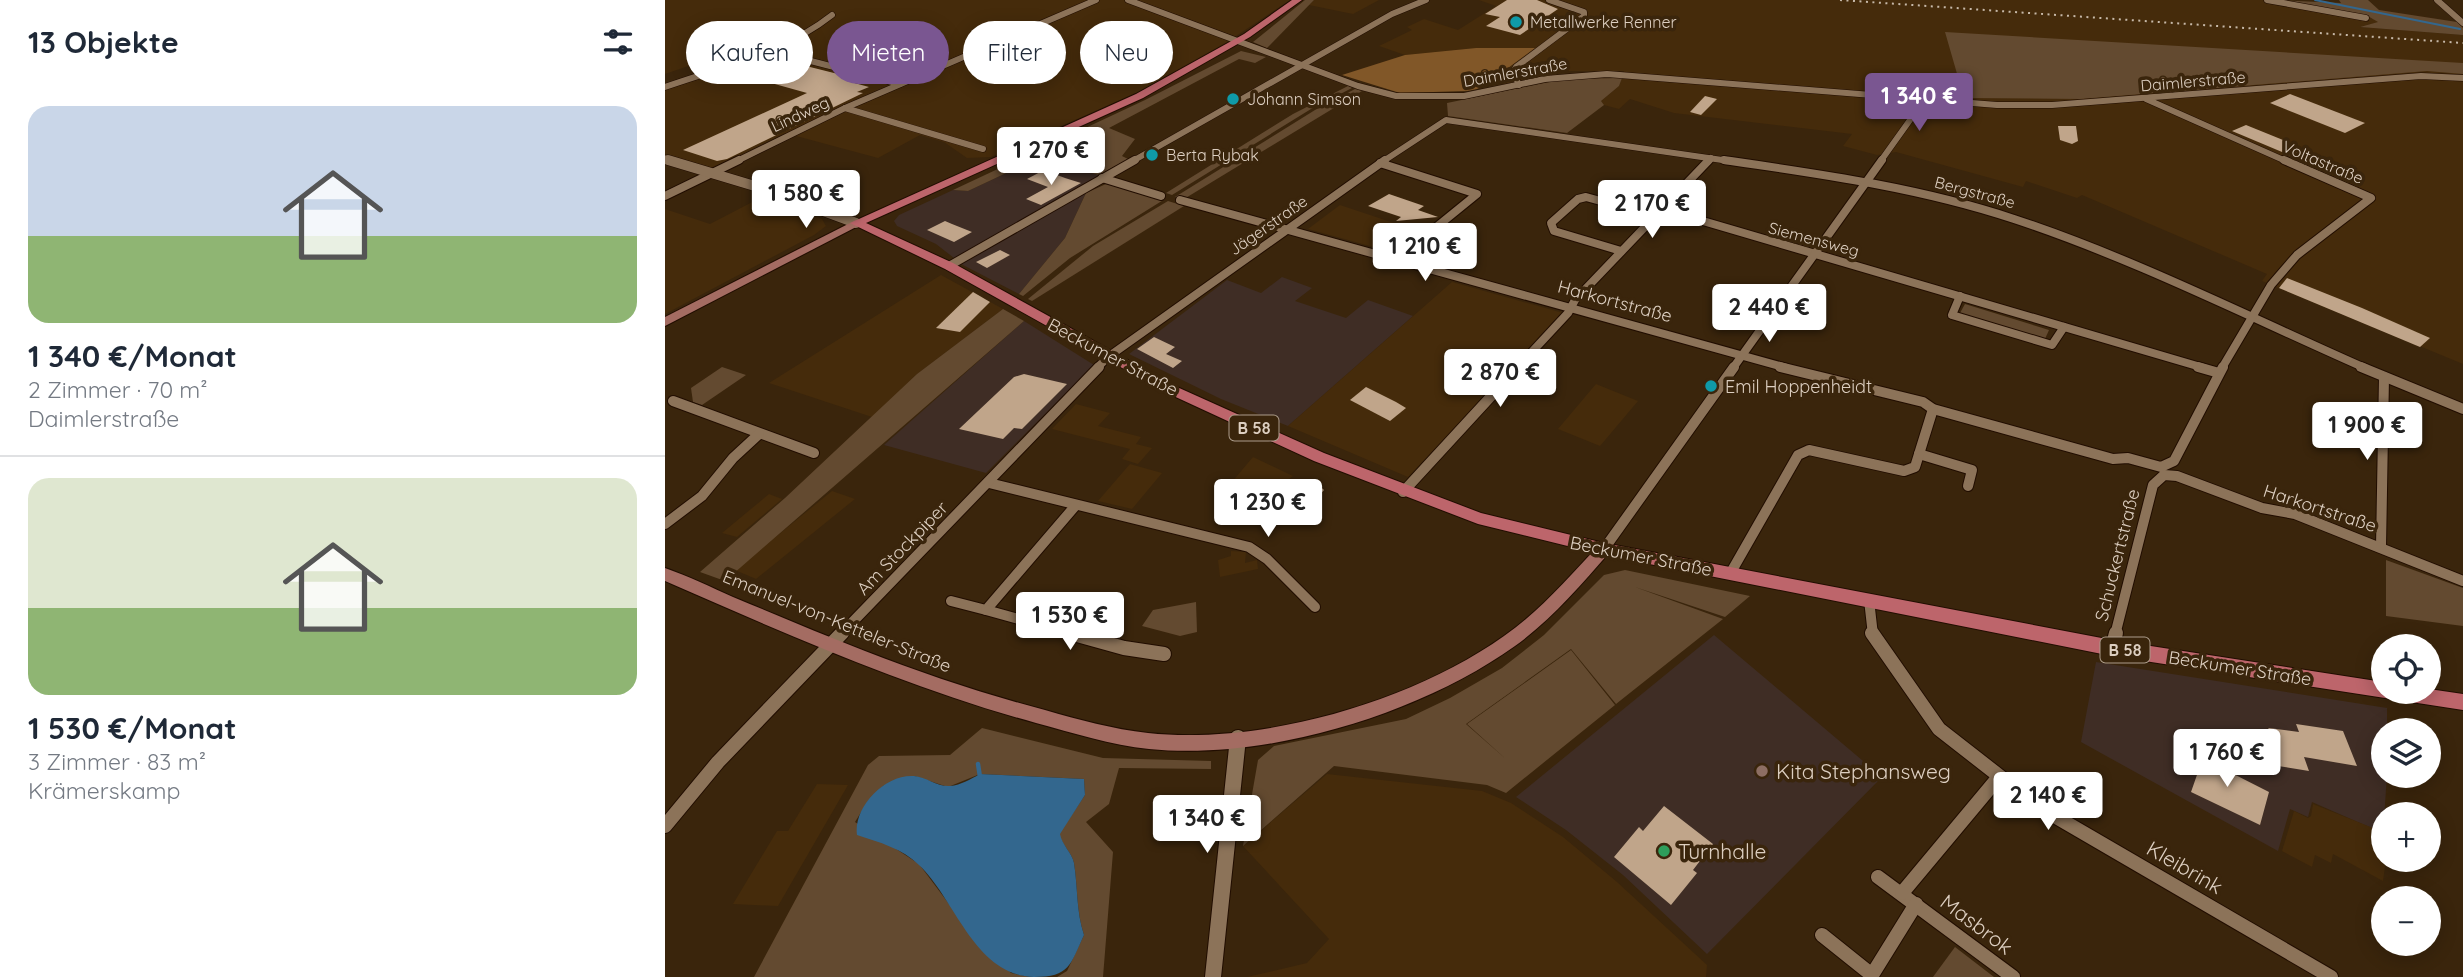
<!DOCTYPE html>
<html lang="de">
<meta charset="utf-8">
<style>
body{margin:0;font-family:Quicksand,sans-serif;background:#f2f2f3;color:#1f2937;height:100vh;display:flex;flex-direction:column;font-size:26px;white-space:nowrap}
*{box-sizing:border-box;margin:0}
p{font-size:23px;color:#747a83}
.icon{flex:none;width:38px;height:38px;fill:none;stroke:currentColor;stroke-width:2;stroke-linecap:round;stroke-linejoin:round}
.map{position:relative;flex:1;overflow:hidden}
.panel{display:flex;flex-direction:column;background:#fff;width:665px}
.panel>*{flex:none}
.guide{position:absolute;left:21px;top:21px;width:665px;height:63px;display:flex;gap:14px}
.buttons{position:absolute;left:1706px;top:634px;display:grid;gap:14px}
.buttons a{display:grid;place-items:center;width:70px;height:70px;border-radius:50%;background:#fff;box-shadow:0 4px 18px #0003;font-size:35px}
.price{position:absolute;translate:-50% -60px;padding:0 16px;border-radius:7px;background:#fff;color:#222;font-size:23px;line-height:46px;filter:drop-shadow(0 2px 4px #0008)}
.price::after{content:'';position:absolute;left:50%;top:42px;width:21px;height:16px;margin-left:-10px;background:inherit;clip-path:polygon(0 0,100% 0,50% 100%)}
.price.selected{background:#7a5691;color:#fff}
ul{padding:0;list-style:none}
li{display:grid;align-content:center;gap:14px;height:371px;padding:0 28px}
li+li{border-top:2px solid #e0e1e3}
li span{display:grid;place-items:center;height:217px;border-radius:21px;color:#555}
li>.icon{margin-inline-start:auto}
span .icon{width:126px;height:126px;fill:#fffc;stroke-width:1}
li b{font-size:30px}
h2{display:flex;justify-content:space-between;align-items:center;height:84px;padding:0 28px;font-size:30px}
.tag{padding:0 24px;border-radius:32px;background:#fff;box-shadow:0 4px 18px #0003;font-size:24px;line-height:63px}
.tag.selected{background:#7a5691;color:#fff}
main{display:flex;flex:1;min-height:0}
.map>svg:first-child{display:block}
.commercial{fill:#3f2d25}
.built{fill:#452b0b}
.green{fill:#634a30}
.forest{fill:#815728}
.water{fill:#33678e}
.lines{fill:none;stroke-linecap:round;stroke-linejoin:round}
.stream-far1{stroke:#33678e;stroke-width:2}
.stream{stroke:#33678e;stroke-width:4.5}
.building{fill:#c0a58a}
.minor-far3-casing{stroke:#210d00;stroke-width:7}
.minor-far2-casing{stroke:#210d00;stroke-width:10}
.minor-far1-casing{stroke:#210d00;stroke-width:12}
.minor-casing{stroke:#210d00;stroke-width:16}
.tertiary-far2-casing{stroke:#210d00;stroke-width:8}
.tertiary-far1-casing{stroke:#210d00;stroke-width:11}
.tertiary-casing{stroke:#210d00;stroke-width:18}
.secondary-casing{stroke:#210d00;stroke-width:2}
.primary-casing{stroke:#210d00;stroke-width:2}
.minor-far3{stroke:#8c7359;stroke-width:6}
.minor-far2{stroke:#8c7359;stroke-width:8}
.minor-far1{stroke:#8c7359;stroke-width:10}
.minor{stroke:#8c7359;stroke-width:14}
.tertiary-far2{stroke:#8c7359;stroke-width:7}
.tertiary-far1{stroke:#8c7359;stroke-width:10}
.tertiary{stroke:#8c7359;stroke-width:16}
.secondary{fill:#a46c62;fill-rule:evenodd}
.primary{fill:#bd656b;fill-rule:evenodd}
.rail{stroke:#c7b9a9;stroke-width:2;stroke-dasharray:2 4.5;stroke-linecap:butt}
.culture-dot{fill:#0f9aa8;stroke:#3a250c;stroke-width:2.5}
.education-dot{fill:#8d6e63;stroke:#3a250c;stroke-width:2.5}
.leisure-dot{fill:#2e9e5b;stroke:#3a250c;stroke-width:2.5}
.labels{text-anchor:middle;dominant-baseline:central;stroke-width:7;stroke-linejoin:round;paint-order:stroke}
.far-poi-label{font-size:16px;fill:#ddcfc1;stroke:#3a250c;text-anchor:start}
.far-street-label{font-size:16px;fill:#ddcfc1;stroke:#3a250c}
.shield{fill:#3a250c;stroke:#ac9c8b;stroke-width:2}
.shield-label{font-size:16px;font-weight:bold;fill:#ddcfc1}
.street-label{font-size:18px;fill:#ddcfc1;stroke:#3a250c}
.poi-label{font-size:18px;fill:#ddcfc1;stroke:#3a250c;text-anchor:start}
.near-poi-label{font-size:21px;fill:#ddcfc1;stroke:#3a250c;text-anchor:start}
.near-street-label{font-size:21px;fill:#ddcfc1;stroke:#3a250c}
</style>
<main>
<section class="panel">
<h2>13 Objekte<svg class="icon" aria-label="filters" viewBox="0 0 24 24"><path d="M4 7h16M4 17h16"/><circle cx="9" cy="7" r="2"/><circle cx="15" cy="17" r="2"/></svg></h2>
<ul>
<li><span style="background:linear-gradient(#c9d6e8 60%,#8fb573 0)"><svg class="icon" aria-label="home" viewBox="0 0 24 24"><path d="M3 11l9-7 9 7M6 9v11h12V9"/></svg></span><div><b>1 340 €/Monat</b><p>2 Zimmer · 70 m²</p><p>Daimlerstraße</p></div></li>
<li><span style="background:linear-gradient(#dfe7d0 60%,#8fb573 0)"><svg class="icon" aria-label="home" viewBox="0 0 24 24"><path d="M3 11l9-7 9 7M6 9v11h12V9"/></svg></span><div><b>1 530 €/Monat</b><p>3 Zimmer · 83 m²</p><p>Krämerskamp</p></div></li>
</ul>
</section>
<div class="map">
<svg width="1798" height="977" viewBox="0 0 1798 977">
<rect width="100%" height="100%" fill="#3a250c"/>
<g class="commercial">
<polygon points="373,158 434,175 411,189 421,193 400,238 354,294 298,265 271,244 232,226 229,221 234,215 288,190 303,191"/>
<polygon points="617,277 647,288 630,301 681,318 703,300 748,316 623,426 556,399 464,354 562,280 596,293"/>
<polygon points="359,321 429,365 321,473 219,445"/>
<polygon points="1049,635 1217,777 1042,954 958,875 901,830 851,797"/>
<polygon points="1431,662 1722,708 1722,730 1718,730 1718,775 1722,775 1718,833 1647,802 1643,817 1625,809 1613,851 1416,742"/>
</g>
<g class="built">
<polygon points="0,0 625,0 562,42 471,93 326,157 302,158 279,142 255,135 213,158 120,133 47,169 0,154 0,85 72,59 59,54 0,74"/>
<polygon points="649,0 714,0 688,14 644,5"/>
<polygon points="814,0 1610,0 1701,15 1714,22 1695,27 1798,35 1798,364 1597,281 1602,274 1417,195 1412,198 1361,181 1358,187 1231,152 1212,155 1178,146 1187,134 1009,113 965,99 954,109 939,105 936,101 954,86 959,71 904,71 839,84 843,68 868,49 811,48 740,55 714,46 747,30 742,27 759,19 793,30 831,6"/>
<polygon points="97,197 157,219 161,226 149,235 0,314 0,209 45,224"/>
<polygon points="675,205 759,233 734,254 643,229"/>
<polygon points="276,275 338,309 252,374 207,417 104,383"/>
<polygon points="787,282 898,313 743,477 623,426"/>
<polygon points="931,384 973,401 935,446 893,429"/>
<polygon points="411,404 445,413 433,426 476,437 471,444 487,448 473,464 457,459 465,449 387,429"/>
<polygon points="588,457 628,476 604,494 566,483"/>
<polygon points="465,464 497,473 467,509 433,501"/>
<polygon points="167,491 190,499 91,579 70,570"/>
<polygon points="104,494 117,499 72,537 57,533"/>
<polygon points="566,551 581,552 580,563 592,560 593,569 555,577 553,560 566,556"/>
<polygon points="662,774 817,791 846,803 898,837 952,882 1042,965 1041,977 582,977 642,963 664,939 578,846"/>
<polygon points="152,784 183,785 113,906 68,904 112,831 123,831"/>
<polygon points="1648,804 1718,832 1718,859 1721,859 1718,881 1668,854 1666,863 1650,855 1647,867 1617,851 1629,811 1643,818 1646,816"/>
</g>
<g class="green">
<polygon points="640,0 649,0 602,48 588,42"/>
<polygon points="1610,0 1676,3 1674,0 1703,0 1714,10 1792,22 1798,28 1798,35 1695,27 1713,22 1701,15"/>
<polygon points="1280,32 1798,63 1798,74 1762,71 1415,99 1299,98"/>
<polygon points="576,51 601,57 590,63 574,59 444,128 470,139 457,156 463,159 434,175 373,158 303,191 288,190 480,100"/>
<polygon points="957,78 954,86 936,101 939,105 902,133 783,116 782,103 899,79"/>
<polygon points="683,86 687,88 646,109 507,195 501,193 628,114"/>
<polygon points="690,89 697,91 519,199 510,197 650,110"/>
<polygon points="441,184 500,199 405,258 358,296 354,294 400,238 421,193"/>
<polygon points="503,201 519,206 367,301 363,299 428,246"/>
<polygon points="1300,304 1384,330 1380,339 1295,313"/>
<polygon points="338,309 359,321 60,581 35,572 120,498 252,374"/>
<polygon points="57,367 81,375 37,405 28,402 26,388"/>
<polygon points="1721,560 1798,588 1798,626 1721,616"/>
<polygon points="960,570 1085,596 1060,617 970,587 1058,619 951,704 906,649 801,724 842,760 802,724 906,650 950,705 841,793 822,785 669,766 578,846 593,760 609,746 741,719 785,698 837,668 879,635 939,575"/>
<polygon points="531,602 532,632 515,636 477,626 488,610"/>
<path d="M317 728 438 758 546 761V769L454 768 444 804 421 822 448 852 438 977H392L402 971 419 935C411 911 413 888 409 863 407 853 397 845 394 834L420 795 419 779 315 774 283 787 249 776 218 786 203 801 190 822 254 864 284 904 346 973 366 977H89L203 765 214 756 285 755Z"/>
<polygon points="1290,947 1329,977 1268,977"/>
</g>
<polygon class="forest" points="811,48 870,48 843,68 842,73 812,89 802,91 735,93 677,75 740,55"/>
<path class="water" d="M315 774 419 779 420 795 395 834C397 845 407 853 409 863 413 888 411 911 419 935 405 965 405 977 369 977 309 975 291 900 254 865 238 849 214 842 192 835 188 808 219 774 249 776 261 777 273 787 285 786 296 785 306 779 315 774Z"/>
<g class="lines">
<polyline class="stream-far1" points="1650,0 1795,29"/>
<polyline class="stream" points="313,764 315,777"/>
</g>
<g class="building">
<polygon points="842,0 872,0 893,9 855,35 821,26 835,17 820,14"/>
<polygon points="137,65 189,78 182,81 204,87 192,92 198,93 62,159 52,161 18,150 142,93 99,81"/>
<polygon points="1625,94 1700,123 1680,133 1605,103"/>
<polygon points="1040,96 1052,99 1036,115 1025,112"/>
<polygon points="1581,125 1623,142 1642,150 1629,157 1567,131"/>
<polygon points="1393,126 1411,126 1413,141 1407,144 1395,140"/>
<polygon points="379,170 400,178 416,183 376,205 361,199 383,187 362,179"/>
<polygon points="724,194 759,206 753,210 773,217 731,221 736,217 703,206"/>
<polygon points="280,221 287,224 307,232 289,242 262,230"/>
<polygon points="335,250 345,255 322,268 311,262"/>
<polygon points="1622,278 1697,308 1765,338 1755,347 1614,288"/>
<polygon points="308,292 325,302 295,332 271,328"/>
<polygon points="489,337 510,347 501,354 517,361 508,368 472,349"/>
<polygon points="359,374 402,384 357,429 349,428 338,439 294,429 349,377"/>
<polygon points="701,387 731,402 741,408 725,421 685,400"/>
<polygon points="648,480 659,490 646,505 626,516 628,486"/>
<polygon points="1631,724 1678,731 1692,766 1639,757 1644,771 1613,766 1608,751 1592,748 1589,742 1604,728 1634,732"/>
<polygon points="1527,748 1538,754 1537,758 1604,792 1595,825 1526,792 1533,772 1521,766"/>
<polygon points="999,806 1048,844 1028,870 1032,873 1006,905 949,857 974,827 978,831"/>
</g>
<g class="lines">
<g class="minor-far3-casing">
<g id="minor-far3">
<polyline points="463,0 693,86 731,96 799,96 880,79 942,74 1332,105 1387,105 1756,76 1798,78"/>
<polyline points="1602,0 1701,18"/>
<polyline points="1772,0 1798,23"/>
<polyline points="103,50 235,84"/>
<polyline points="854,85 848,72 851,67 919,16 919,12 884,0"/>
<path d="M0 87C57 67 119 53 167 15"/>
<polyline points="1481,99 1623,162"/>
<polyline points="180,108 318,149"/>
<polyline points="70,162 180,108 431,0"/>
<polyline points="466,162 727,14 761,0"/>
<polyline points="717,162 781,120 1071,162"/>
<polyline points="1043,162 1046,158"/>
<polyline points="1215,162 1260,99"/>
</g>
</g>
<g class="minor-far2-casing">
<g id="minor-far2">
<path d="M1059 160C1156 174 1256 188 1349 219 1470 259 1584 317 1700 368"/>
<polyline points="715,163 812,194 732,259"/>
<polyline points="437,178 496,196"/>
<polyline points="0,196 74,160"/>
<polyline points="515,200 1122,368"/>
<polyline points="997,209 1539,368"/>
<polyline points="956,251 889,231 886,223 913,199 921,197 990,216"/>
<polyline points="284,266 470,160"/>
<polyline points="1295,296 1287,315 1387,345 1399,327"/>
<polyline points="432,368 443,357 720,160"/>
<polyline points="852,368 903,313 910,300 1044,160"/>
<polyline points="1068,368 1217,160"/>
<polyline points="1557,368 1606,285 1632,255 1706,198 1619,160"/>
</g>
</g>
<g class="minor-far1-casing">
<g id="minor-far1">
<polyline points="1115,367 1258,402 1268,409 1448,459 1463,458 1496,467 1509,461 1558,367"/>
<polyline points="1533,367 1554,373"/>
<polyline points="1696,367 1798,409"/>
<polyline points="8,401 149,453"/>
<polyline points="1254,454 1307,470 1303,486"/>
<polyline points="324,483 584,547 602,559 650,607"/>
<polyline points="738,492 853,367"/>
<polyline points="0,524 37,496 68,458 94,434"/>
<polyline points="1716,547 1719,377"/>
<polyline points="939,549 1069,367"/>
<polyline points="1065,574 1133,455 1144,450 1239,471 1250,467 1268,409"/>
<polyline points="1204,600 1208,635"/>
<polyline points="286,601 321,610 411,505"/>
<polyline points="321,610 411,635"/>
<polyline points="175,635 434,367"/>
<polyline points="1450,635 1488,485 1499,475 1512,476 1597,508 1630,514 1798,581"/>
</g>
</g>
<g class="minor-casing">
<g id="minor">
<polyline points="405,633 459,648 499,654"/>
<polyline points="1207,633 1274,729 1374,807 1666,977"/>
<polyline points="1447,648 1451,633"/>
<polyline points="0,826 53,762 177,633"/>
<polyline points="1213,877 1348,977"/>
<polyline points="1237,893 1333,778"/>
<polyline points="1157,935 1207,975 1251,904"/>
</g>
</g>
<g class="tertiary-far2-casing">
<polyline id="tertiary-far2" points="0,159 9,162"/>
</g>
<g class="tertiary-far1-casing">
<polyline id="tertiary-far1" points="3,160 93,187 191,223"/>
</g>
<g class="tertiary-casing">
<polyline id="tertiary" points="548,977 573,738"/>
</g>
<g class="secondary-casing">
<g id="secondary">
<polygon points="191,220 195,221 195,225 0,326 0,317"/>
<path d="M939 543 944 545 946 549 944 553C915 586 886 620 850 646 755 714 602 761 484 749 446 745 408 733 371 723 243 688 121 634 0 581V568C23 576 46 587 68 597 112 615 156 634 200 651 259 674 319 694 380 710 414 720 448 729 483 733 598 745 746 702 839 636 875 611 904 577 934 545Z"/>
</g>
</g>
<g class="primary-casing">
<polygon id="primary" points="627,0 637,0 585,37 478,98 201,223 288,263 512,387 659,453 816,513 939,543 1447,640 1718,682 1718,691 1764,691 1764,689 1798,694 1798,710 1447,656 939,555 813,524 649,461 502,393 280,269 185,223 471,94 579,34"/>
</g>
<use href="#minor-far3" class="minor-far3"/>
<use href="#minor-far2" class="minor-far2"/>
<use href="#minor-far1" class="minor-far1"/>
<use href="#minor" class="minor"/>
<use href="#tertiary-far2" class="tertiary-far2"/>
<use href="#tertiary-far1" class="tertiary-far1"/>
<use href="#tertiary" class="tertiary"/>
<use href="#secondary" class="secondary"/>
<use href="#primary" class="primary"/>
<polyline class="rail" points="1175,0 1798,43"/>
</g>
<g class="culture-dot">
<circle cx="851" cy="22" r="7"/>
<circle cx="568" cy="99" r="7"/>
<circle cx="487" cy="155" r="7"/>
<circle cx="1046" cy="386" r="7"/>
</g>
<circle class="education-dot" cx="1097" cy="771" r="7"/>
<circle class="leisure-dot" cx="999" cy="851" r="7"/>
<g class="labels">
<g class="far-poi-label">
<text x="865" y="22">Metallwerke Renner</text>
<text x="582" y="99">Johann Simson</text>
<text x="501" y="155">Berta Rybak</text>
</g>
<g class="far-street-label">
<text transform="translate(850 72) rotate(-10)">Daimlerstraße</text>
<text transform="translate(1528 81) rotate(-5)">Daimlerstraße</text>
<text transform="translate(135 114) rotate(-25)">Lindweg</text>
<text transform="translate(1658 162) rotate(23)">Voltastraße</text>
<text transform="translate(1310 192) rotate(15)">Bergstraße</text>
<text transform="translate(603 225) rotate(-35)">Jägerstraße</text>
<text transform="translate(1149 239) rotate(15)">Siemensweg</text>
</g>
<g class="shield">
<rect x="564.5" y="415.5" width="49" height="25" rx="5"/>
<rect x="1435.5" y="637.5" width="49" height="25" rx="5"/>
</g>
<g class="shield-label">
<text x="589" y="428">B 58</text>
<text x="1460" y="650">B 58</text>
</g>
<g class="street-label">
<text transform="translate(950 301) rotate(15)">Harkortstraße</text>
<text transform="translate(448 357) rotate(28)">Beckumer Straße</text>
<text transform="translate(1655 508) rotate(18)">Harkortstraße</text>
<text transform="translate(237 548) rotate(-46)">Am Stockpiper</text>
<text transform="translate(1452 555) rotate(-76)">Schuckertstraße</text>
<text transform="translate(976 556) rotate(11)">Beckumer Straße</text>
<text transform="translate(172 621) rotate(22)">Emanuel-von-Ketteler-Straße</text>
<text transform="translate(1575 668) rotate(9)">Beckumer Straße</text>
</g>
<g class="poi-label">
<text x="1060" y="386">Emil Hoppenheidt</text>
</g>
<g class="near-poi-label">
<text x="1111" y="771">Kita Stephansweg</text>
<text x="1013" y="851">Turnhalle</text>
</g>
<g class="near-street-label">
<text transform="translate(1520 867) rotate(30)">Kleibrink</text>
<text transform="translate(1312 924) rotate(37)">Masbrok</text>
</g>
</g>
</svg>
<div class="buttons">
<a><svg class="icon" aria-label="locate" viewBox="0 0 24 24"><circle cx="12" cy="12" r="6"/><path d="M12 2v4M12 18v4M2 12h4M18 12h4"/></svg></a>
<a><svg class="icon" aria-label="layers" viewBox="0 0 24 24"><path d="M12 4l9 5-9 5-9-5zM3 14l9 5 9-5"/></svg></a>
<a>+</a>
<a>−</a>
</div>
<b class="price selected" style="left:1254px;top:133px">1 340 €</b>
<b class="price" style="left:386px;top:187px">1 270 €</b>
<b class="price" style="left:141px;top:230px">1 580 €</b>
<b class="price" style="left:987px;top:240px">2 170 €</b>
<b class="price" style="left:760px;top:283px">1 210 €</b>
<b class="price" style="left:1104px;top:344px">2 440 €</b>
<b class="price" style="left:835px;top:409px">2 870 €</b>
<b class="price" style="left:1702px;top:462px">1 900 €</b>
<b class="price" style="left:603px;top:539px">1 230 €</b>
<b class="price" style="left:405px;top:652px">1 530 €</b>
<b class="price" style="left:1562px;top:789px">1 760 €</b>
<b class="price" style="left:1383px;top:832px">2 140 €</b>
<b class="price" style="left:542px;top:855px">1 340 €</b>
<div class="guide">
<a class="tag">Kaufen</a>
<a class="tag selected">Mieten</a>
<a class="tag">Filter</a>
<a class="tag">Neu</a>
</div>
</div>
</main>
